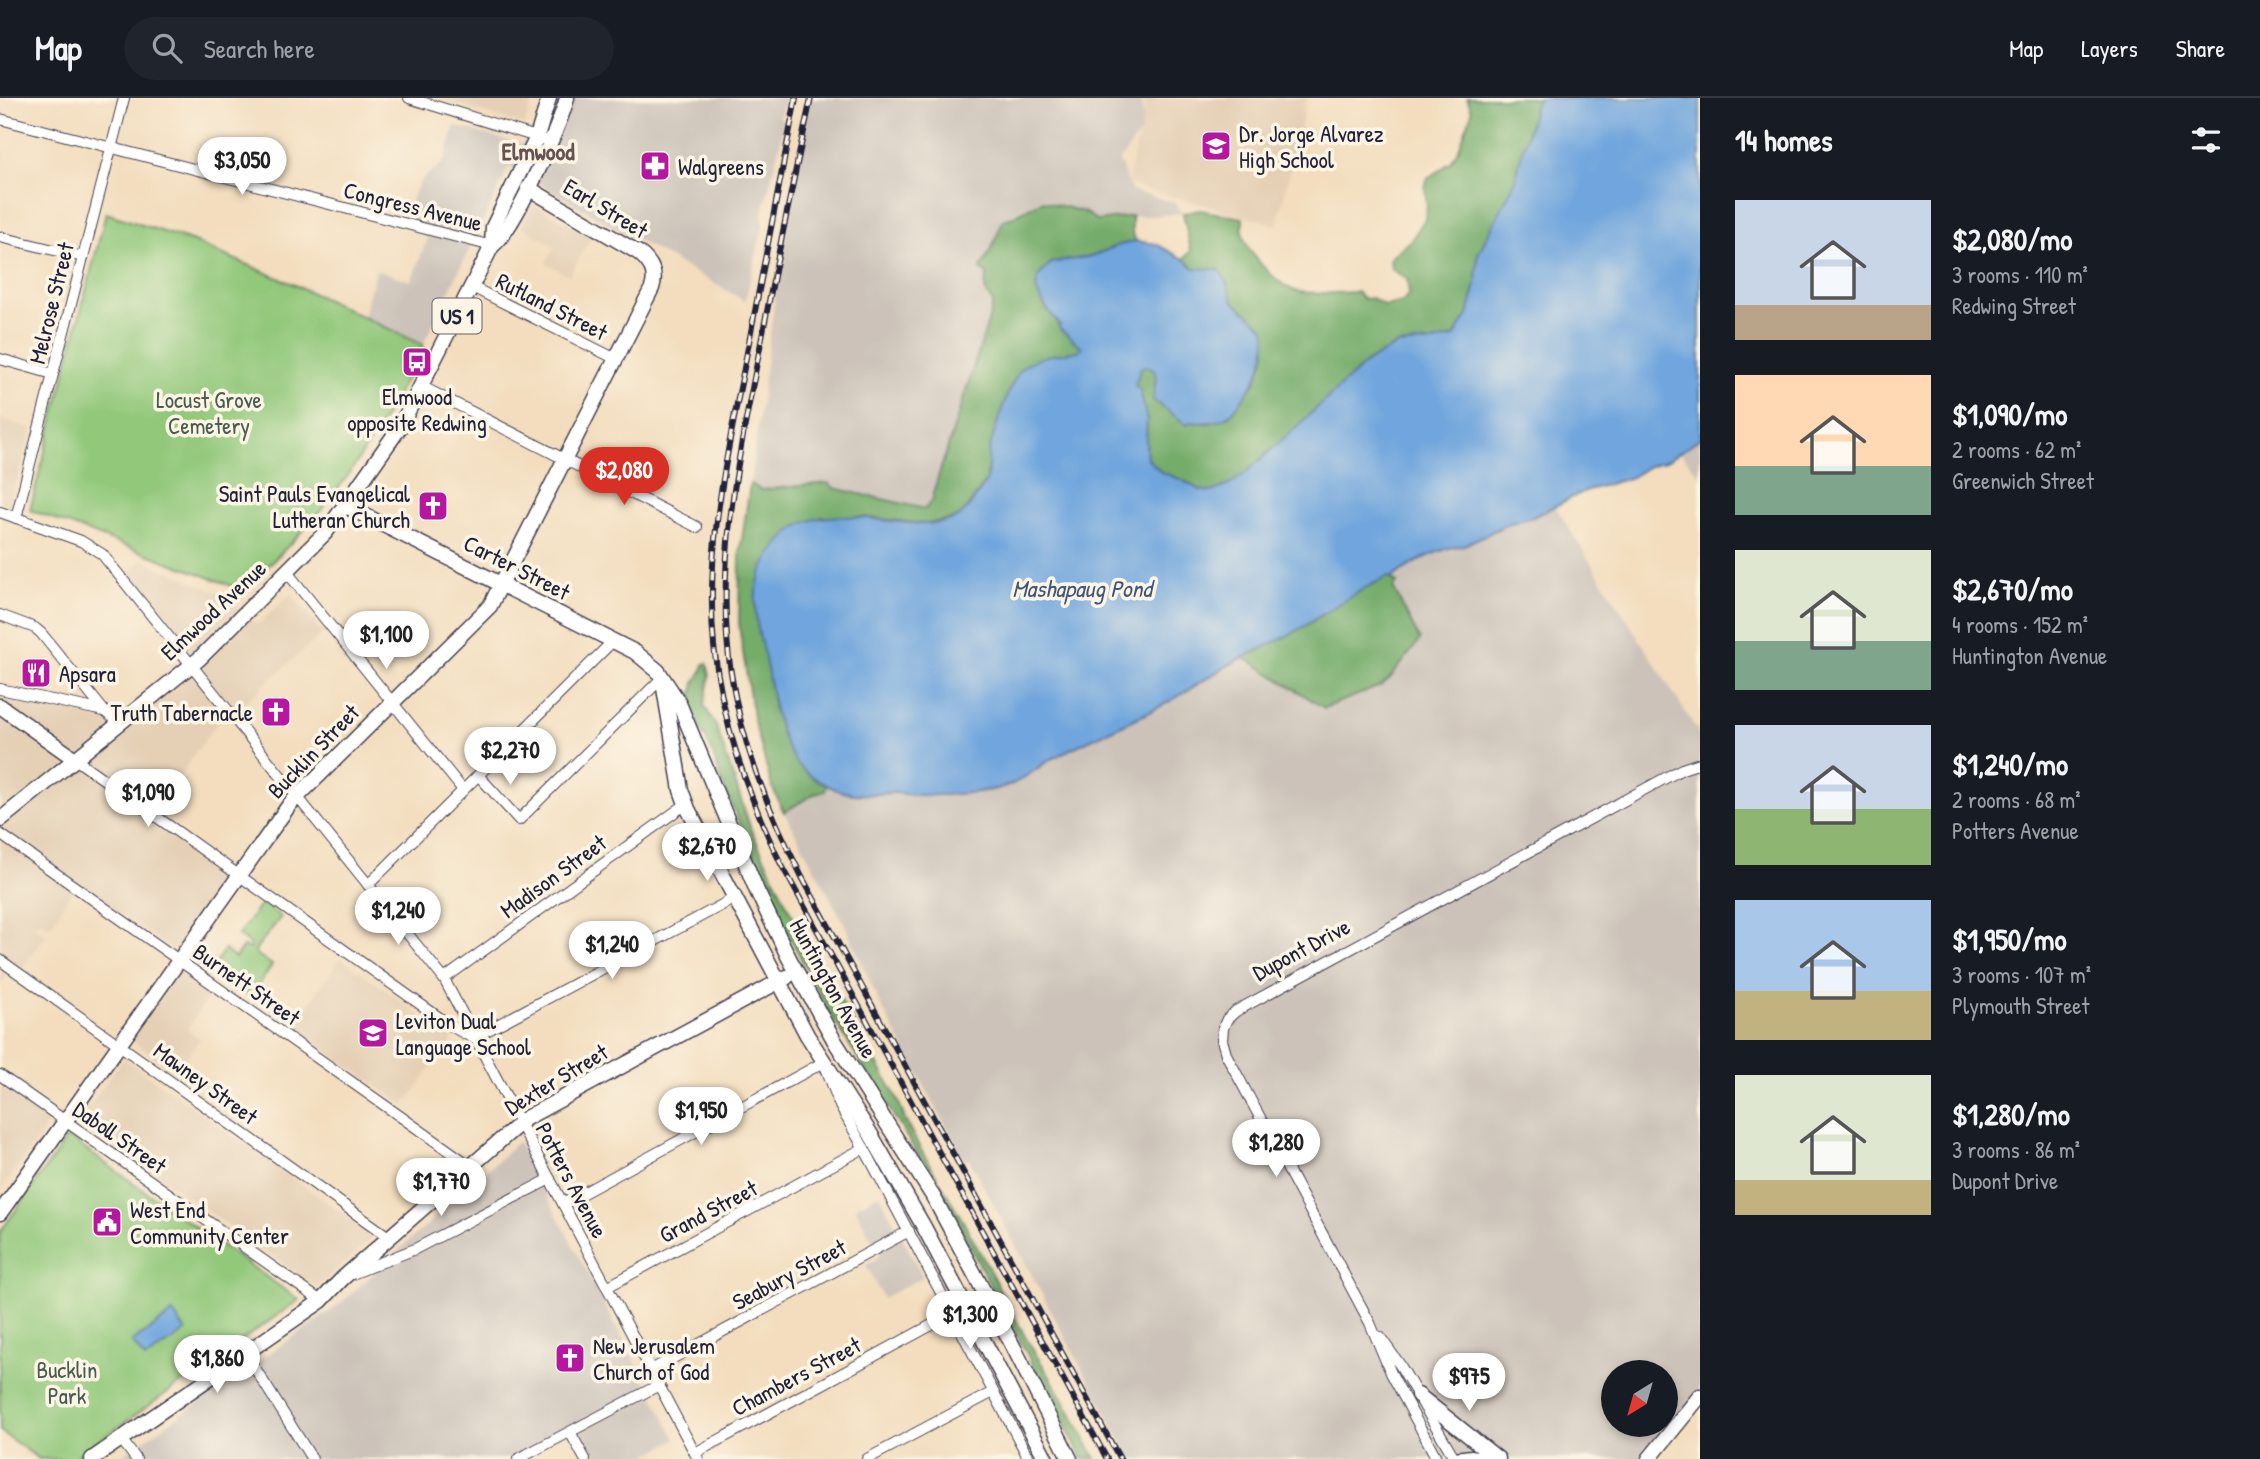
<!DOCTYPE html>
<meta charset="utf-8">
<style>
body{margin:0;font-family:"Patrick Hand",sans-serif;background:#20242c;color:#f1f3f6;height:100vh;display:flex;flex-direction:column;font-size:26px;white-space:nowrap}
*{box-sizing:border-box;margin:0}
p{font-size:23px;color:#9ea1a6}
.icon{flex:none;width:38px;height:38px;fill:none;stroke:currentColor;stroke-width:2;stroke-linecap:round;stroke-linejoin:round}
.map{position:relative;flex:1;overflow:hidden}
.panel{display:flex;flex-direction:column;background:#171b24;width:560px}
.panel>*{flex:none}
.needle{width:46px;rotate:217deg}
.fabs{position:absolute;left:1601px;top:1262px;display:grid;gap:14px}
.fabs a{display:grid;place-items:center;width:77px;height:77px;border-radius:50%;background:#171b24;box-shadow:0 4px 10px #0003;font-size:35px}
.price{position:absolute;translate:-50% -60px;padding:0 16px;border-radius:24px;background:#fff;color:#222;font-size:23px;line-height:46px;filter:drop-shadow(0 2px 4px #0008)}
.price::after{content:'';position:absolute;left:50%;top:42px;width:21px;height:16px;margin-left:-10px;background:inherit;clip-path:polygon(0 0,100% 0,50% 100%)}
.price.selected{background:#d93025;color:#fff}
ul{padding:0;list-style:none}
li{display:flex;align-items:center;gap:21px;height:175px;padding:0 35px}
li span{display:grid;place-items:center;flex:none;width:196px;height:140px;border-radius:0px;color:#555}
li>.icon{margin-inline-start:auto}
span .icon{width:84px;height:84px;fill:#fffc;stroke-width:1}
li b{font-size:30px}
h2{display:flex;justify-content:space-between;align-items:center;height:84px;padding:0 35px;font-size:30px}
header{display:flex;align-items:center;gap:42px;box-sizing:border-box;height:98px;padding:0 35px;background:#171b24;border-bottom:2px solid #363941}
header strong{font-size:33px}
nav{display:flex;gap:38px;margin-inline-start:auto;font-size:24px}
.search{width:490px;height:63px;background:#20242c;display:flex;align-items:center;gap:18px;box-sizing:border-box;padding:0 24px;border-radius:38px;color:#9ea1a6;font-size:26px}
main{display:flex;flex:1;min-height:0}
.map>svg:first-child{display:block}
.built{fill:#e5d0b6}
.industrial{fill:#ccc2b9;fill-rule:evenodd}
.green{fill:#92c87a;stroke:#5a755a;stroke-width:2}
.forest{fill:#75ac6a;stroke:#4c6752;stroke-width:2}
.water{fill:#6fa5dd;stroke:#48648c;stroke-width:2}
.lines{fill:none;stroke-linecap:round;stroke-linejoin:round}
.street-casing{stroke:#413e4f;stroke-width:12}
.secondary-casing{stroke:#413e4f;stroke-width:17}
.primary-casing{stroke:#413e4f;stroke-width:17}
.street{stroke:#fff;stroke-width:10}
.secondary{stroke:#fff;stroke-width:14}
.primary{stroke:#fff;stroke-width:14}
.rail-casing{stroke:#22223b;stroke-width:6}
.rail{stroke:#fcf5e5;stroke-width:3.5;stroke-dasharray:10;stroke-linecap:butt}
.labels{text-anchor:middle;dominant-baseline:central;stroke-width:7;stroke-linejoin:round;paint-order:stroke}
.shield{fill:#fcf5e5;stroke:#63616e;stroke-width:2}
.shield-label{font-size:21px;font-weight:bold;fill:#22223b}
.poi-label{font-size:23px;fill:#22223b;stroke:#fcf5e5;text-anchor:start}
.street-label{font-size:23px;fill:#22223b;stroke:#fcf5e5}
.park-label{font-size:23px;fill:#495c51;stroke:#fcf5e5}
.neighbourhood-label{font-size:24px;font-weight:bold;fill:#665153;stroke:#fcf5e5}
.water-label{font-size:24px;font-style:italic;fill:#41567c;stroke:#fcf5e5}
</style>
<header>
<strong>Map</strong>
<div class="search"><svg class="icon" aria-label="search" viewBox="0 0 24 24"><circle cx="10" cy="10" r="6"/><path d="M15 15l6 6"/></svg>Search here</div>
<nav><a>Map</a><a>Layers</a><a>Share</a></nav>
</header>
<main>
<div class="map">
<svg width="1700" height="1361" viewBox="0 0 1700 1361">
<rect width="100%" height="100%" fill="#fcf5e5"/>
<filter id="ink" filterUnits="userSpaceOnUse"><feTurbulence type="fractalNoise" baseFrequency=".0143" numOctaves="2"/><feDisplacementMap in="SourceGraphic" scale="14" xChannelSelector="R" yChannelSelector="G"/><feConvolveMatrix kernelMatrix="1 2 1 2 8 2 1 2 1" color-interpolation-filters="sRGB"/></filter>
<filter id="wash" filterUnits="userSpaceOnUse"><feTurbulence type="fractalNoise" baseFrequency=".00686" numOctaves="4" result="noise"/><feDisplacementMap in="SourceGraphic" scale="28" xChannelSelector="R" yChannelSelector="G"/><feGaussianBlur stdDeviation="1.57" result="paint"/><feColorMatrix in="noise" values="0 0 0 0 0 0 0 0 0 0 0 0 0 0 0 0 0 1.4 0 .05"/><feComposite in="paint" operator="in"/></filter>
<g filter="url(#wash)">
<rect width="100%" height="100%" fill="#f3ddbe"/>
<g class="built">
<polygon points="436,0 533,0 525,27"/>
<polygon points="1143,0 1307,0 1277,127 1127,86 1145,10"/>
<polygon points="533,106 591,139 569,178 546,165 555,148 521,129"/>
<polygon points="0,321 32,330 10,408 0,404"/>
<polygon points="143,462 226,498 257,527 291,496 323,535 240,609 220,620 148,723 230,781 177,855 211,896 187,931 200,941 176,974 124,937 166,879 170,850 78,787 65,803 52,826 48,828 40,823 33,828 46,837 22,871 13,868 0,887 0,588 96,606 122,618 189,564 125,477"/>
<polygon points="341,860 453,941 404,1007 293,929"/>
<polygon points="124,960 206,1019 374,1138 317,1190 79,1022"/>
<polygon points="0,989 50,1024 0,1094"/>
</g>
<g class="industrial">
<polygon points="561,0 786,0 779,19 785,24 762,118 763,129 745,203 509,69 423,247 363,219 376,172 411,183 427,142 425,127 410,122 408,111 413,97 422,81 445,63 455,28 520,46 544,39"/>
<polygon points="808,0 1141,0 1143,17 1141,34 1119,63 1132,93 1174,104 1183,115 1156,118 1132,118 1098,123 1084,114 1042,103 1011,120 1003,122 994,145 981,171 988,177 985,195 993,204 990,218 933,401 925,411 834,390 828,385 761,392 750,386 785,123 805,39 800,35"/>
<polygon points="1700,340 1700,378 1680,354"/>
<path d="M1555 408 1700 637V1297L1650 1361H1131L969 1061 965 1063 878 902 845 827 784 714 814 696 825 693 827 687 848 696 898 695 922 697 1013 686 1051 661 1161 608 1241 560 1252 564 1324 610 1381 588 1391 579 1392 489 1396 485 1391 481 1393 478 1435 455 1455 448H1462L1510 425 1533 419ZM1614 1274H1666V1326H1614Z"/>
<polygon points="518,1044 676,1341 640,1361 591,1361 573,1330 512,1361 117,1361 339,1207"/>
<polygon points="879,1096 923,1179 883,1200 866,1167 880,1158 855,1109"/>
</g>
<g class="green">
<path d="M106 115 191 143 293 186 423 247C393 307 361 365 318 416 295 443 268 467 243 492L30 412Z"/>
<polygon points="262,805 281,819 256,851 255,855 272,867 251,899 212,870 224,852 235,860 243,849 251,851 250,847 238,837"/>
<polygon points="68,1039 299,1202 73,1361 39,1361 0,1333 0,1134"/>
</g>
<g class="forest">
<path d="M1467 0H1540L1535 6 1514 86 1478 156 1476 186 1468 217 1454 239 1433 244 1397 247 1367 264 1248 373 1229 387 1211 394 1200 392 1182 382 1161 374 1147 360 1146 343 1147 323 1134 287 1141 270 1146 268 1154 271 1156 279 1153 301 1189 324 1210 325 1229 318 1255 285 1266 254 1265 230 1233 203 1225 181 1194 170 1184 161 1191 153 1183 115 1200 112 1243 120C1243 126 1242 132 1243 137 1248 156 1277 187 1296 193 1308 197 1343 194 1357 194L1364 201 1372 200 1385 208 1403 204 1409 195 1407 181 1391 171 1390 160 1412 141 1425 121 1427 108 1425 88 1428 80 1451 64 1458 53 1472 14Z"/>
<path d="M1042 103 1084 114 1098 123 1132 118V135L1136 143 1116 148 1093 158 1051 165 1046 210 1061 228 1060 231 1083 248 1078 253 1039 261 1013 285 989 353 987 381 965 413 956 420 926 426 863 419H821L769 578 774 612 813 680 827 687 825 693 814 696 784 714 772 689 753 619 739 528 740 455 750 386 761 392 828 385 834 390 925 411 933 401V395L990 218 993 204C984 194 983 189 988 177L981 171 994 145 1003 122 1011 120Z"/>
<polygon points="1388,479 1397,485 1393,490 1420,542 1391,579 1381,588 1324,610 1252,564 1243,560 1297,532 1366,488"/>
<polygon points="707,565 710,578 704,607 716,628 752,734 789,811 898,1002 905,1022 921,1052 963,1123 1027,1242 1063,1300 1096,1361 1083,1361 938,1089 828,912 790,839 723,688 711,651 693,617 691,606 695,584 702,573 704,566"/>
</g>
<g class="water">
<path d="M1540 0H1700V340L1668 362 1650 368 1629 380 1585 393 1533 419 1510 425 1462 448C1443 448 1405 469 1391 481L1388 479C1355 493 1328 514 1298 532 1279 543 1259 552 1240 561 1212 575 1188 594 1161 608 1126 626 1089 641 1055 659 1039 667 1026 681 1010 687 988 695 943 698 920 697 911 697 902 695 894 695 879 695 862 698 848 695 835 693 812 680 802 671 775 643 773 597 765 561 751 508 747 477 789 435 832 393 931 449 965 413 970 408 984 388 987 381 989 373 987 363 989 355 992 338 1011 281 1022 270 1035 257 1061 256 1078 253L1082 249 1060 231 1058 227H1060L1046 210 1036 192 1038 179 1051 165 1093 158 1116 148 1136 143 1156 146 1184 161 1194 170 1219 171 1225 181 1233 203 1265 230C1270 257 1258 281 1242 302 1238 307 1233 315 1227 318 1215 326 1203 325 1189 324L1187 327 1153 302 1156 280 1154 271 1146 268 1141 270 1135 287 1140 291 1147 323 1146 343 1147 360 1161 374 1182 382 1200 392 1211 394 1229 387 1248 373 1367 264 1397 247 1433 244 1454 239 1468 217 1476 186 1478 156 1514 86 1535 6Z"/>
<polygon points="173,1215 186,1233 145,1261 132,1244"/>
</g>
</g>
<g filter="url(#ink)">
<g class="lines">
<g class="street-casing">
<g id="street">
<polyline points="409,0 543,41"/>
<polyline points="0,21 492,148"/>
<polyline points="0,139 83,159"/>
<polyline points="472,189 616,261"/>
<polyline points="0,261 53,276"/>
<polyline points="421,288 697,429"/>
<polyline points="0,414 81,443 102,456 444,881 698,1361"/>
<polyline points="16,420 124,0"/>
<polyline points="287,474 463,692"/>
<polyline points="0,517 35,530 41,535 104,613"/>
<polyline points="0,591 104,613 120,625"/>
<polyline points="75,661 451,928 473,940 735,800"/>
<polyline points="478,677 519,722 663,579"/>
<polyline points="0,736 472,1069"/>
<polyline points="368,787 613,543"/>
<polyline points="0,862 390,1140"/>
<polyline points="444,881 686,706"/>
<polyline points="0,977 321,1203"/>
<polyline points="563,1106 824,964 840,1008 870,1061 1029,1361"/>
<polyline points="352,1176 415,1151 550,1081"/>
<polyline points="607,1189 864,1050"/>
<polyline points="1380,1239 1400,1267 1455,1361"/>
<polyline points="246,1256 312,1361"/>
<polyline points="651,1272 909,1133"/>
<polyline points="570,1334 585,1361"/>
<polyline points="121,1341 136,1361"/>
<polyline points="695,1355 952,1216"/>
<polyline points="518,1361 659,1287"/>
<polyline points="867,1361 993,1294"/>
<polyline points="1437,1361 1391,1275 1370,1225 1226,956 1222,942 1223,930 1227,921 1236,913 1682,671 1700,665"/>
</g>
</g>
<g class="secondary-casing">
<g id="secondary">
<polyline points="346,408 635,554 658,573 678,603 757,793 789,860 834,942 934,1100 1014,1250 1070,1361"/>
<polyline points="663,584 681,692 688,711 807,937 870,1035 924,1129 1046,1361"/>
<polyline points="0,608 75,661"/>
<path d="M0 1115 290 706 490 508 652 190C657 175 651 165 639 155L528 90"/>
<polyline points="1418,1297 1498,1361"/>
<polyline points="92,1361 321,1203 343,1180 526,1020 787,879"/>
<polyline points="1454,1361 1472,1359 1482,1361"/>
<polyline points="1649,1361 1700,1298"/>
</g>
</g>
<g class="primary-casing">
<g id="primary">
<polyline points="492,148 493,129 537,39 549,0"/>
<path d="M0 722 199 561 326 434 400 329 492 148C513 134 560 28 567 0"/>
</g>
</g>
<use href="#street" class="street"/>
<use href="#secondary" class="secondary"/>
<use href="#primary" class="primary"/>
<g class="rail-casing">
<g id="rail">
<path d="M796 0C779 90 761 180 744 270 726 361 705 454 714 548 722 625 747 695 780 764L1107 1361"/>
<path d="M811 0C792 88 774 176 757 265 737 367 715 470 731 575 742 648 769 714 802 779L1120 1361"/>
</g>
</g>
<use href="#rail" class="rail"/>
</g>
</g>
<defs>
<g id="school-square" transform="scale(1.575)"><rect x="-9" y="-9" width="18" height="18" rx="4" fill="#b5179e" stroke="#fcf5e5"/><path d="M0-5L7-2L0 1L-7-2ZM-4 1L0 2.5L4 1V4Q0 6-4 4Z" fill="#fff"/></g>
<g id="pharmacy-square" transform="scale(1.575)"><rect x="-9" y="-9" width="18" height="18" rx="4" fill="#b5179e" stroke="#fcf5e5"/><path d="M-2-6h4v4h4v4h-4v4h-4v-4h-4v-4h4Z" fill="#fff"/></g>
<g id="bus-square" transform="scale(1.575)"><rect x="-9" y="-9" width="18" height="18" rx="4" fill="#b5179e" stroke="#fcf5e5"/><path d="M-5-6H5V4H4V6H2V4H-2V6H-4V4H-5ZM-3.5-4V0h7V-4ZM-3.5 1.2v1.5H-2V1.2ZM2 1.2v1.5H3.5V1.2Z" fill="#fff"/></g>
<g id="church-square" transform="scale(1.575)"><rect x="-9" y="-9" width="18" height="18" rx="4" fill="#b5179e" stroke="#fcf5e5"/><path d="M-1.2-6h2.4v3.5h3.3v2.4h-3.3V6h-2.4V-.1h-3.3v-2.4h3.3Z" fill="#fff"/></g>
<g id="restaurant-square" transform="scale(1.575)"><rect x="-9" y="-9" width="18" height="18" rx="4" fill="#b5179e" stroke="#fcf5e5"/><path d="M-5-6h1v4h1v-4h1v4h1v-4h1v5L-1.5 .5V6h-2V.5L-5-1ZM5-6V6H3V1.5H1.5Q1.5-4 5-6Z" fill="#fff"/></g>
<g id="civic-square" transform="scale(1.575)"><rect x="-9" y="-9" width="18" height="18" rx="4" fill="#b5179e" stroke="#fcf5e5"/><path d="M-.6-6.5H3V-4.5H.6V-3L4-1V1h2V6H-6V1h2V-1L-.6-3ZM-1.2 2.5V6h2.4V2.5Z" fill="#fff"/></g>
</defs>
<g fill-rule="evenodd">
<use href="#school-square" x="1216" y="48"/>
<use href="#pharmacy-square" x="655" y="68"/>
<use href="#bus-square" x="417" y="264"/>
<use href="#church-square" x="433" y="408"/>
<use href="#restaurant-square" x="36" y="575"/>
<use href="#church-square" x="276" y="614"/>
<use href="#school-square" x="373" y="935"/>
<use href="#civic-square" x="107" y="1124"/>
<use href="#church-square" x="570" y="1260"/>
</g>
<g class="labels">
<rect class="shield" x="432.5" y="200.5" width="49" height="35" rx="5"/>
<g class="shield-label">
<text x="457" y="218">US 1</text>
</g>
<g class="poi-label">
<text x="1239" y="35">Dr. Jorge Alvarez<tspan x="1239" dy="26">High School</tspan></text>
<text x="678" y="68">Walgreens</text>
<text x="417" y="298" text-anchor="middle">Elmwood<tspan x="417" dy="26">opposite Redwing</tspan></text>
<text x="410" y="395" text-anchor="end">Saint Pauls Evangelical<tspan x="410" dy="26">Lutheran Church</tspan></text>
<text x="59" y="575">Apsara</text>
<text x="253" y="614" text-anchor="end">Truth Tabernacle</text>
<text x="396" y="922">Leviton Dual<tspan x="396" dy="26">Language School</tspan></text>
<text x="130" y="1111">West End<tspan x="130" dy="26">Community Center</tspan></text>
<text x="593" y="1247">New Jerusalem<tspan x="593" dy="26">Church of God</tspan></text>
</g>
<g class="street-label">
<text transform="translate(413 108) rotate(14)">Congress Avenue</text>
<text transform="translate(606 110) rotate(31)">Earl Street</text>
<text transform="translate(51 205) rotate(-76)">Melrose Street</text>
<text transform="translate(552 208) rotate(27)">Rutland Street</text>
<text transform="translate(517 469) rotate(27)">Carter Street</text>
<text transform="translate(213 512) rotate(-43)">Elmwood Avenue</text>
<text transform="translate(313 653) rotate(-46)">Bucklin Street</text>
<text transform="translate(553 778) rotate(-36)">Madison Street</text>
<text transform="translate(1301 851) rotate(-28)">Dupont Drive</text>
<text transform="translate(247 886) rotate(35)">Burnett Street</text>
<text transform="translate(834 890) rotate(61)">Huntington Avenue</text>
<text transform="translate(556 981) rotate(-31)">Dexter Street</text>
<text transform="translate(206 985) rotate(36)">Mawney Street</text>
<text transform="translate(120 1039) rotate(35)">Daboll Street</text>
<text transform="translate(572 1082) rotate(62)">Potters Avenue</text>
<text transform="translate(708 1113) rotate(-28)">Grand Street</text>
<text transform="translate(789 1176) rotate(-28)">Seabury Street</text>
<text transform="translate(796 1278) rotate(-28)">Chambers Street</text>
</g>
<g class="park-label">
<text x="209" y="301">Locust Grove<tspan x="209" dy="26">Cemetery</tspan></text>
<text x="67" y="1271">Bucklin<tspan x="67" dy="26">Park</tspan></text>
</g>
<g class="neighbourhood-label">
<text x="538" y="53">Elmwood</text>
</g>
<g class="water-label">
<text x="1082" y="490">Mashapaug Pond</text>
</g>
</g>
</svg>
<div class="fabs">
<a><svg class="needle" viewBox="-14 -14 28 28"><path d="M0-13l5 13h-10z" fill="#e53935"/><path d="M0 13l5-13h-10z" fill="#9ea1a6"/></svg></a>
</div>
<b class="price" style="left:242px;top:99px">$3,050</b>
<b class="price selected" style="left:624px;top:409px">$2,080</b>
<b class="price" style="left:386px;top:573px">$1,100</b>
<b class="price" style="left:510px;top:689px">$2,270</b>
<b class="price" style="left:148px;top:731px">$1,090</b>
<b class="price" style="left:707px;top:785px">$2,670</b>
<b class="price" style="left:398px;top:849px">$1,240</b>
<b class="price" style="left:612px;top:883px">$1,240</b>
<b class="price" style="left:701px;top:1049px">$1,950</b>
<b class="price" style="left:1276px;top:1081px">$1,280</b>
<b class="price" style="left:441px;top:1120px">$1,770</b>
<b class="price" style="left:970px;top:1253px">$1,300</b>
<b class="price" style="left:217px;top:1297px">$1,860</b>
<b class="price" style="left:1469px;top:1315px">$975</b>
</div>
<section class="panel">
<h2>14 homes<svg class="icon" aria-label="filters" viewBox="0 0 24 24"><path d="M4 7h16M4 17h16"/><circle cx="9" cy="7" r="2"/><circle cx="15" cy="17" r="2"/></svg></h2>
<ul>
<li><span style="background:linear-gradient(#c9d6e8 75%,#b9a48a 0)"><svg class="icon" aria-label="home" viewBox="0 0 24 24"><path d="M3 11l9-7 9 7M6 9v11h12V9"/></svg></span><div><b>$2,080/mo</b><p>3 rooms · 110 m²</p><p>Redwing Street</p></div></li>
<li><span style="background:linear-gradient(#ffd9b3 65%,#7fa58c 0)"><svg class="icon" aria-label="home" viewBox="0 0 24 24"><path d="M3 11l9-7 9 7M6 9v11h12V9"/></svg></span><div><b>$1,090/mo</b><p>2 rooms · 62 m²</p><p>Greenwich Street</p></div></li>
<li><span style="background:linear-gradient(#dfe7d0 65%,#7fa58c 0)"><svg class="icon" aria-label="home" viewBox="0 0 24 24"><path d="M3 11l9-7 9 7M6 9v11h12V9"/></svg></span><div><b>$2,670/mo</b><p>4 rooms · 152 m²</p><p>Huntington Avenue</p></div></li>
<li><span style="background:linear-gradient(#c9d6e8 60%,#8fb573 0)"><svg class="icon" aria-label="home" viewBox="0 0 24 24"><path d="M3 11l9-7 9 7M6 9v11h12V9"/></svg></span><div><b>$1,240/mo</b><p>2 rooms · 68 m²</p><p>Potters Avenue</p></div></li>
<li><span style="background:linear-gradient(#a9c7e8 65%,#c2b280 0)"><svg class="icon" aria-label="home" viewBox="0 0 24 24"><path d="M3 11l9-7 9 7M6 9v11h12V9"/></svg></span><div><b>$1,950/mo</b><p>3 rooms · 107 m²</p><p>Plymouth Street</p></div></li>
<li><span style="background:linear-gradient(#dfe7d0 75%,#c2b280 0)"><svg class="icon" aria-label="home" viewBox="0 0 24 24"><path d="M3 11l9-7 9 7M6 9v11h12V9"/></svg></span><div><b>$1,280/mo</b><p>3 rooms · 86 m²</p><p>Dupont Drive</p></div></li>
</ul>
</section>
</main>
